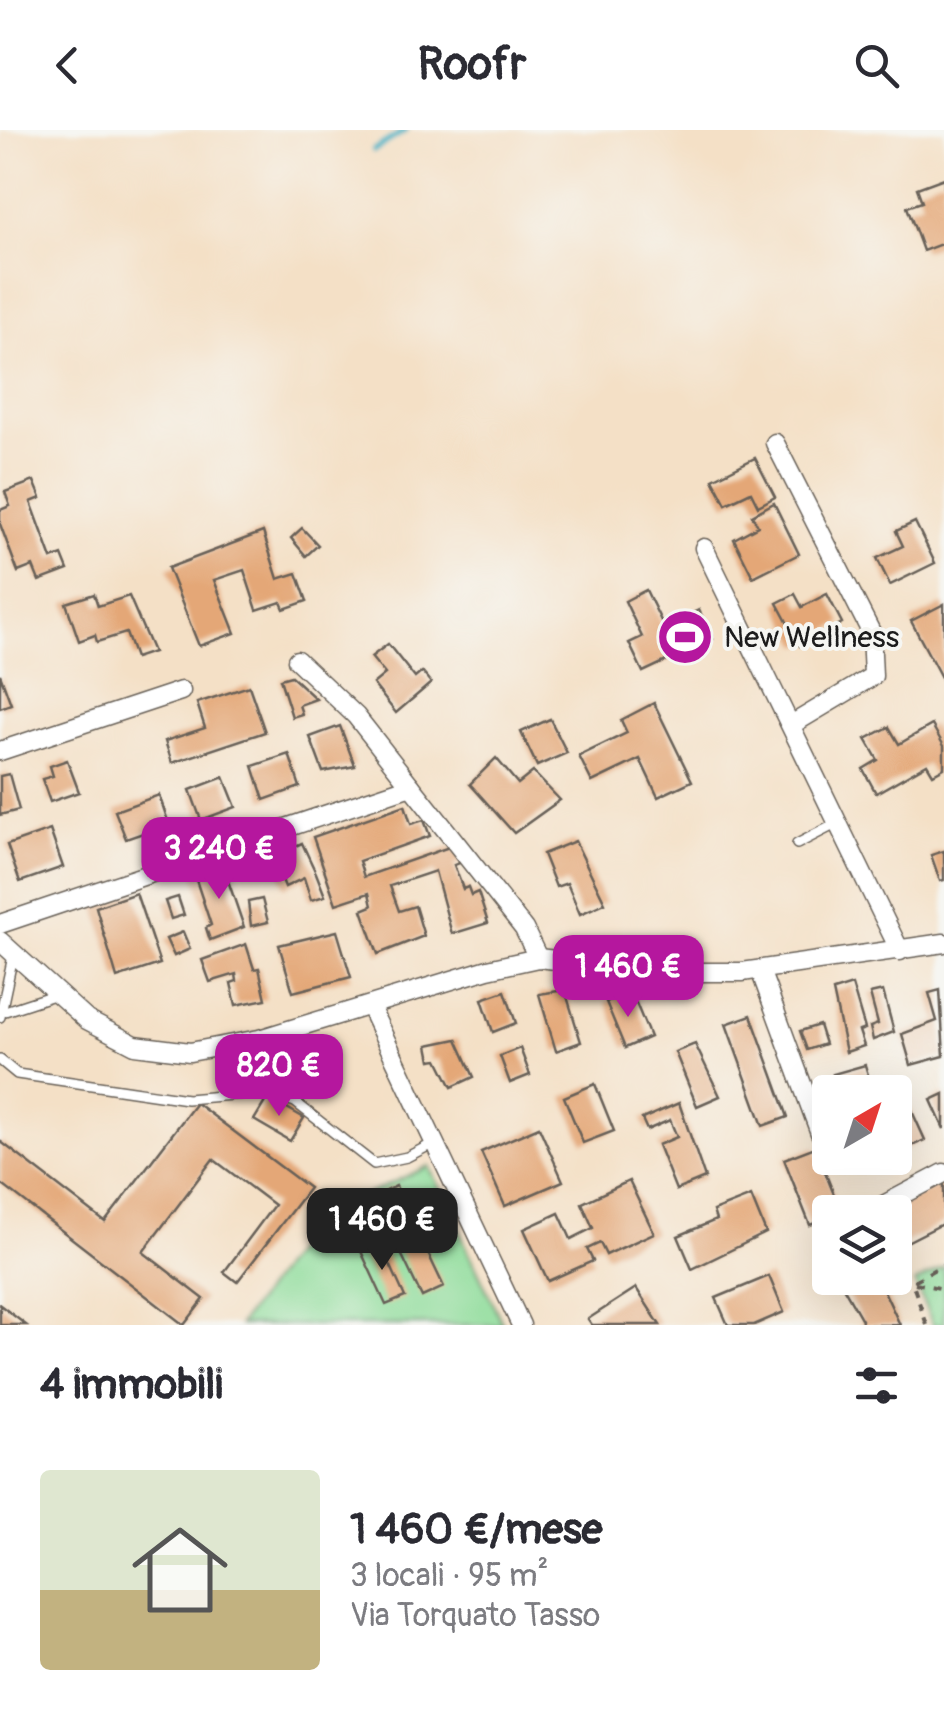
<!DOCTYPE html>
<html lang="it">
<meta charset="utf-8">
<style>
body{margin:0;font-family:Pangolin,sans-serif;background:#f2f2f3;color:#2b2b33;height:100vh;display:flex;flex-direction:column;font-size:38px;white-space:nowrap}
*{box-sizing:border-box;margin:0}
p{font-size:32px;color:#7c7c81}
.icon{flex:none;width:55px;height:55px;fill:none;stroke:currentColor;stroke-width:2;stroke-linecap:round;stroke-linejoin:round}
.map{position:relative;height:1195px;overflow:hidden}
.sheet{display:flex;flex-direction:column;background:#fff;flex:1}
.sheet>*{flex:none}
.needle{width:65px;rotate:39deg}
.fabs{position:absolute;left:812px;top:945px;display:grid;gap:20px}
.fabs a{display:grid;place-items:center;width:100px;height:100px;border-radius:10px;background:#fff;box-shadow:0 10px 40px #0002;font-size:50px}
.price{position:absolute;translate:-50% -85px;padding:0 22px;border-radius:20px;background:#b5179e;color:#fff;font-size:32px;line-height:65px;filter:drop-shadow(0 2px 5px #0008)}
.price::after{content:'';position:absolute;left:50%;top:60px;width:30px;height:22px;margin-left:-15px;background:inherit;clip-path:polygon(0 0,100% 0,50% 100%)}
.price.on{background:#222;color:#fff}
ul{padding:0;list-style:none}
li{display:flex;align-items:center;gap:30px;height:250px;padding:0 40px}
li+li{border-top:2px solid #e1e1e2}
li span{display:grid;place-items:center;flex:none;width:280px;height:200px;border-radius:10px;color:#555}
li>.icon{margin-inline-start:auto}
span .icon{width:120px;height:120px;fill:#fffc;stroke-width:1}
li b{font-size:42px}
h2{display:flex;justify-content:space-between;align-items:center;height:120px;padding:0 40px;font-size:42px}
header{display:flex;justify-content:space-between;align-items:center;height:130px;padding:0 40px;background:#fff;font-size:45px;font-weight:800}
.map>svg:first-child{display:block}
.green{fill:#8edc9a;stroke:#557c5b;stroke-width:2.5}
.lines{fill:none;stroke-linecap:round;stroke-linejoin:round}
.stream{stroke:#44b0c2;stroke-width:6}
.building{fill:#e4a777}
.service-casing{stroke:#686158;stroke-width:12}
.minor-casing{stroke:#686158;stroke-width:21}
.path{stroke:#686158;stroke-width:4;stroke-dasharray:8 8;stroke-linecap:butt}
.service{stroke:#fff;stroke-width:9}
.minor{stroke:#fff;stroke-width:18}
.labels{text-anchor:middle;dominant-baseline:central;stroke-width:8;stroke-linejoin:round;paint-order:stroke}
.poi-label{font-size:30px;fill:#1c1c1c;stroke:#f6f6f2;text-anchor:start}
</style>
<header><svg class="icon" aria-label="back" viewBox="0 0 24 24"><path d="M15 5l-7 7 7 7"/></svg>Roofr<svg class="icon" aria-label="search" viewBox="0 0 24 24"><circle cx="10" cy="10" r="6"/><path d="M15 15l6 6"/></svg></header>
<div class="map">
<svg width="944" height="1195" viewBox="0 0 944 1195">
<rect width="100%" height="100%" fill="#f6f6f2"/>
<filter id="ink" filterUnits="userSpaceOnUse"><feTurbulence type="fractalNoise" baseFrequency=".01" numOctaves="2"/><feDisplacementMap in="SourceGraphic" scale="20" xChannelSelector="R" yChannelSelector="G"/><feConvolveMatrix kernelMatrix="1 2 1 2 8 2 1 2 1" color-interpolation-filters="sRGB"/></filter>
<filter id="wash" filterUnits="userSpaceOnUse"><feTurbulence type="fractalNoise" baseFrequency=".0048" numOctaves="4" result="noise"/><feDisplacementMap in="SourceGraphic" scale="40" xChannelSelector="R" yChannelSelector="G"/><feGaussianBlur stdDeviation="2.25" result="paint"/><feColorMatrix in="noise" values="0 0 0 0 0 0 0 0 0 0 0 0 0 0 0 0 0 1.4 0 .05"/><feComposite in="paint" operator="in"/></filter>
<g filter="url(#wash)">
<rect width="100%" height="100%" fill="#f4e0c6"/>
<g class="green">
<polygon points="429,1036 503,1195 239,1195 321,1086"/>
<polygon points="944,1137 944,1195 933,1195 915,1153"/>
</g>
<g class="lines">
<polyline class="stream" points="374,20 406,0"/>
</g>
<g id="blocks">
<g class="building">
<polygon points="944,48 944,113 923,121 907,77 922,72 917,58"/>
<polygon points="755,328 775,367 758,376 751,362 726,374 713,349"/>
<polygon points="34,351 41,368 31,372 52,429 62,425 68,440 39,451 33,436 18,442 0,394 0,380 10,376 5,362"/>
<polygon points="774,373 799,424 753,447 734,409 758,396 752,385"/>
<polygon points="915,392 935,433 890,455 877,428 903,416 896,401"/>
<polygon points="302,398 318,415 306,426 291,408"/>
<polygon points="263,402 278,449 297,443 307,471 284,479 281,472 257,480 244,440 214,450 235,503 199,516 168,438"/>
<polygon points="646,460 664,497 699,480 713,509 643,542 629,513 642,507 625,471"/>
<polygon points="94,464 98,476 129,466 153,522 135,528 126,503 97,512 95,505 79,511 66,473"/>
<polygon points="795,464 802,477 827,464 842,493 800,516 777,473"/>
<polygon points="944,474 944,553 911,491"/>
<polygon points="388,514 415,548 422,542 431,553 396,583 373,554 385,544 371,527"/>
<polygon points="0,544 11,574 0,578"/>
<polygon points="291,546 316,569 299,575 302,584 292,587 280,549"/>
<polygon points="249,556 265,602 172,633 165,611 205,598 197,573"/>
<polygon points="654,573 692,651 658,667 640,629 592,652 579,626 627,603 621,590"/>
<polygon points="550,589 567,623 537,636 521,602"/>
<polygon points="932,595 944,616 944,638 933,644 927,634 876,663 863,639 878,630 866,609 889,597 899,614"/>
<polygon points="340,596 355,636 323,642 310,607"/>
<polygon points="289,624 300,657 264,670 253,636"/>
<polygon points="496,628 518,654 533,642 560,670 514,703 470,654"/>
<polygon points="67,630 79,662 50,672 42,649 53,646 50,636"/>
<polygon points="9,644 19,680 0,685 0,646"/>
<polygon points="224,647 236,677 201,690 190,660"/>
<polygon points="159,665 169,694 126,709 115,681"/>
<polygon points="405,675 411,694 424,690 430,706 359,731 364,747 452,716 465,731 454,735 463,759 468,757 471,765 478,762 488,793 452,804 435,741 390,756 399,781 415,776 424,806 378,824 362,780 372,776 369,763 336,774 313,707"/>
<polygon points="50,700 63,737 20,752 7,715"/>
<polygon points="575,711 605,773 580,784 567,753 556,757 543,724"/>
<polygon points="302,713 316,743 325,766 311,770 304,748 285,757 281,747 274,726"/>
<polygon points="944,721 944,750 940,751 931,725"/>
<polygon points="222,733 244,797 210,810 206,798 211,795 194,744"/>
<polygon points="136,763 160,834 117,848 96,777"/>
<polygon points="178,767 184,785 171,789 165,771"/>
<polygon points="262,769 268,792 251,796 248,772"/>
<polygon points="337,801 351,847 293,862 279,815"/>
<polygon points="183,802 190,819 174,826 166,809"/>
<polygon points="246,814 254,839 259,838 266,869 236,875 231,853 237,851 236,844 210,852 202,830"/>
<polygon points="852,855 865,899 859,901 864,916 846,922 833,861"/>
<polygon points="565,860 581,912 556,921 539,864"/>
<polygon points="940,860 944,926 911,935 902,904 937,891 929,863"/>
<polygon points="505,861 516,893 493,902 482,869"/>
<polygon points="631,861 650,907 625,918 606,872"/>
<polygon points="883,861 894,902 873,910 870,897 878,894 870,864"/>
<polygon points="751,885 788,987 763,996 726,894"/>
<polygon points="819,895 825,914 807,920 800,901"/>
<polygon points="457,909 474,947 452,957 438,929 431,930 428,915"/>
<polygon points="695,914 720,966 697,976 675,922"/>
<polygon points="520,918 530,945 510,953 500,926"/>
<polygon points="865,935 873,961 839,962 833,944"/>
<polygon points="595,954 614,1001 583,1013 564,967"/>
<polygon points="944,964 944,999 931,970"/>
<polygon points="268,967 304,988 290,1011 254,990"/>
<polygon points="196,973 309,1058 237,1152 224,1142 274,1075 213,1029 143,1122 204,1169 184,1195 0,1053 0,1011 105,1092"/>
<polygon points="679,973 705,1048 676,1060 658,1015 677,1007 670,990 647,1000 642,989"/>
<polygon points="911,979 925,1010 895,1024 895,986"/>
<polygon points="539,997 563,1051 505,1076 481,1022"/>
<polygon points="815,1017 841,1082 830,1082 830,1087 810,1095 784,1029"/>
<polygon points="629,1051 654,1103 606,1125 600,1113 587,1119 593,1131 548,1151 524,1099 559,1083 571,1109 593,1098 582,1073"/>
<polygon points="944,1053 944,1093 895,1118 895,1082 885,1082"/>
<polygon points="396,1056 444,1157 422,1167 374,1067"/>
<polygon points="751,1066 766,1103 692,1139 678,1106 716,1090 713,1081"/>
<polygon points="379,1110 405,1167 386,1175 360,1119"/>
<polygon points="769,1146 784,1182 754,1195 728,1195 716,1168"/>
<polygon points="838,1148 878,1148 900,1195 861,1195 862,1190"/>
<polygon points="636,1158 660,1195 592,1195 588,1189"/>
<polygon points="0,1175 26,1195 0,1195"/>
</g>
</g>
</g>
<g filter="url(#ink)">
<use href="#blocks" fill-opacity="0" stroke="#686158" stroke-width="2.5"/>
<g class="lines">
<g class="service-casing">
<g id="service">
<polyline points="797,714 838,693"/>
<polyline points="5,881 57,864"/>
<polyline points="0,887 13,826"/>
<polyline points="0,930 17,944 187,969 267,962 295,972 374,1034 407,1027 434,1013"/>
</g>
</g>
<g class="minor-casing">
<g id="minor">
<polyline points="775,313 871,502 873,546 791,595"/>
<polyline points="704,418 900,821"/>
<polyline points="297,530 356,586 411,656"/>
<polyline points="0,621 181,561"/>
<polyline points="0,794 411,656 524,799 538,828"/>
<polyline points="0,811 87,890 135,915 190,922 259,909 488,839 538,828 662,842 742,842 944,813"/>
<polyline points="760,840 820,1003"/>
<polyline points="370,877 521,1195"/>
<polyline points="876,1079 944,1043"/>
</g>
</g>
<g class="path">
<polyline points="915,1153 944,1159"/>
<polyline points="927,1195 912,1152 944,1134"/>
</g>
<use href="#service" class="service"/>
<use href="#minor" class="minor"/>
</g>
</g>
<defs>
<g id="stadium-disc" transform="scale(2.875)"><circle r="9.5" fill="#b5179e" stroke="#f6f6f2"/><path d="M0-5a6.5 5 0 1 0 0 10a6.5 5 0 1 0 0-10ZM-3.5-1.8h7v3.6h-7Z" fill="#fff"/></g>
</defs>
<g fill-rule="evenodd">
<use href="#stadium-disc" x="685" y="507"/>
</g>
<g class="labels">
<g class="poi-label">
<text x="724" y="507">New Wellness</text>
</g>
</g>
</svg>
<div class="fabs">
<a><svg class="needle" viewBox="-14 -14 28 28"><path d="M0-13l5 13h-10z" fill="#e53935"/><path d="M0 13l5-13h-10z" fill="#7c7c81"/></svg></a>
<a><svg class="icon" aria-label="layers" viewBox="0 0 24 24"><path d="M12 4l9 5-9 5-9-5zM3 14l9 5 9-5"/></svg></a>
</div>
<b class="price" style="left:219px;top:772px">3 240 €</b>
<b class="price" style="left:628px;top:890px">1 460 €</b>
<b class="price" style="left:279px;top:989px">820 €</b>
<b class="price on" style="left:382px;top:1143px">1 460 €</b>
</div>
<section class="sheet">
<h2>4 immobili<svg class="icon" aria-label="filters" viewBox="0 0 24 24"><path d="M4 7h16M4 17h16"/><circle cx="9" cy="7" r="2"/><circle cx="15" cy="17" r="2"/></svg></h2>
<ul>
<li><span style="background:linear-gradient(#dfe7d0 60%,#c2b280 0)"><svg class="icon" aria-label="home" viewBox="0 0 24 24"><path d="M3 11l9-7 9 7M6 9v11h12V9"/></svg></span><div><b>1 460 €/mese</b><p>3 locali · 95 m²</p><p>Via Torquato Tasso</p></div></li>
</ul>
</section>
